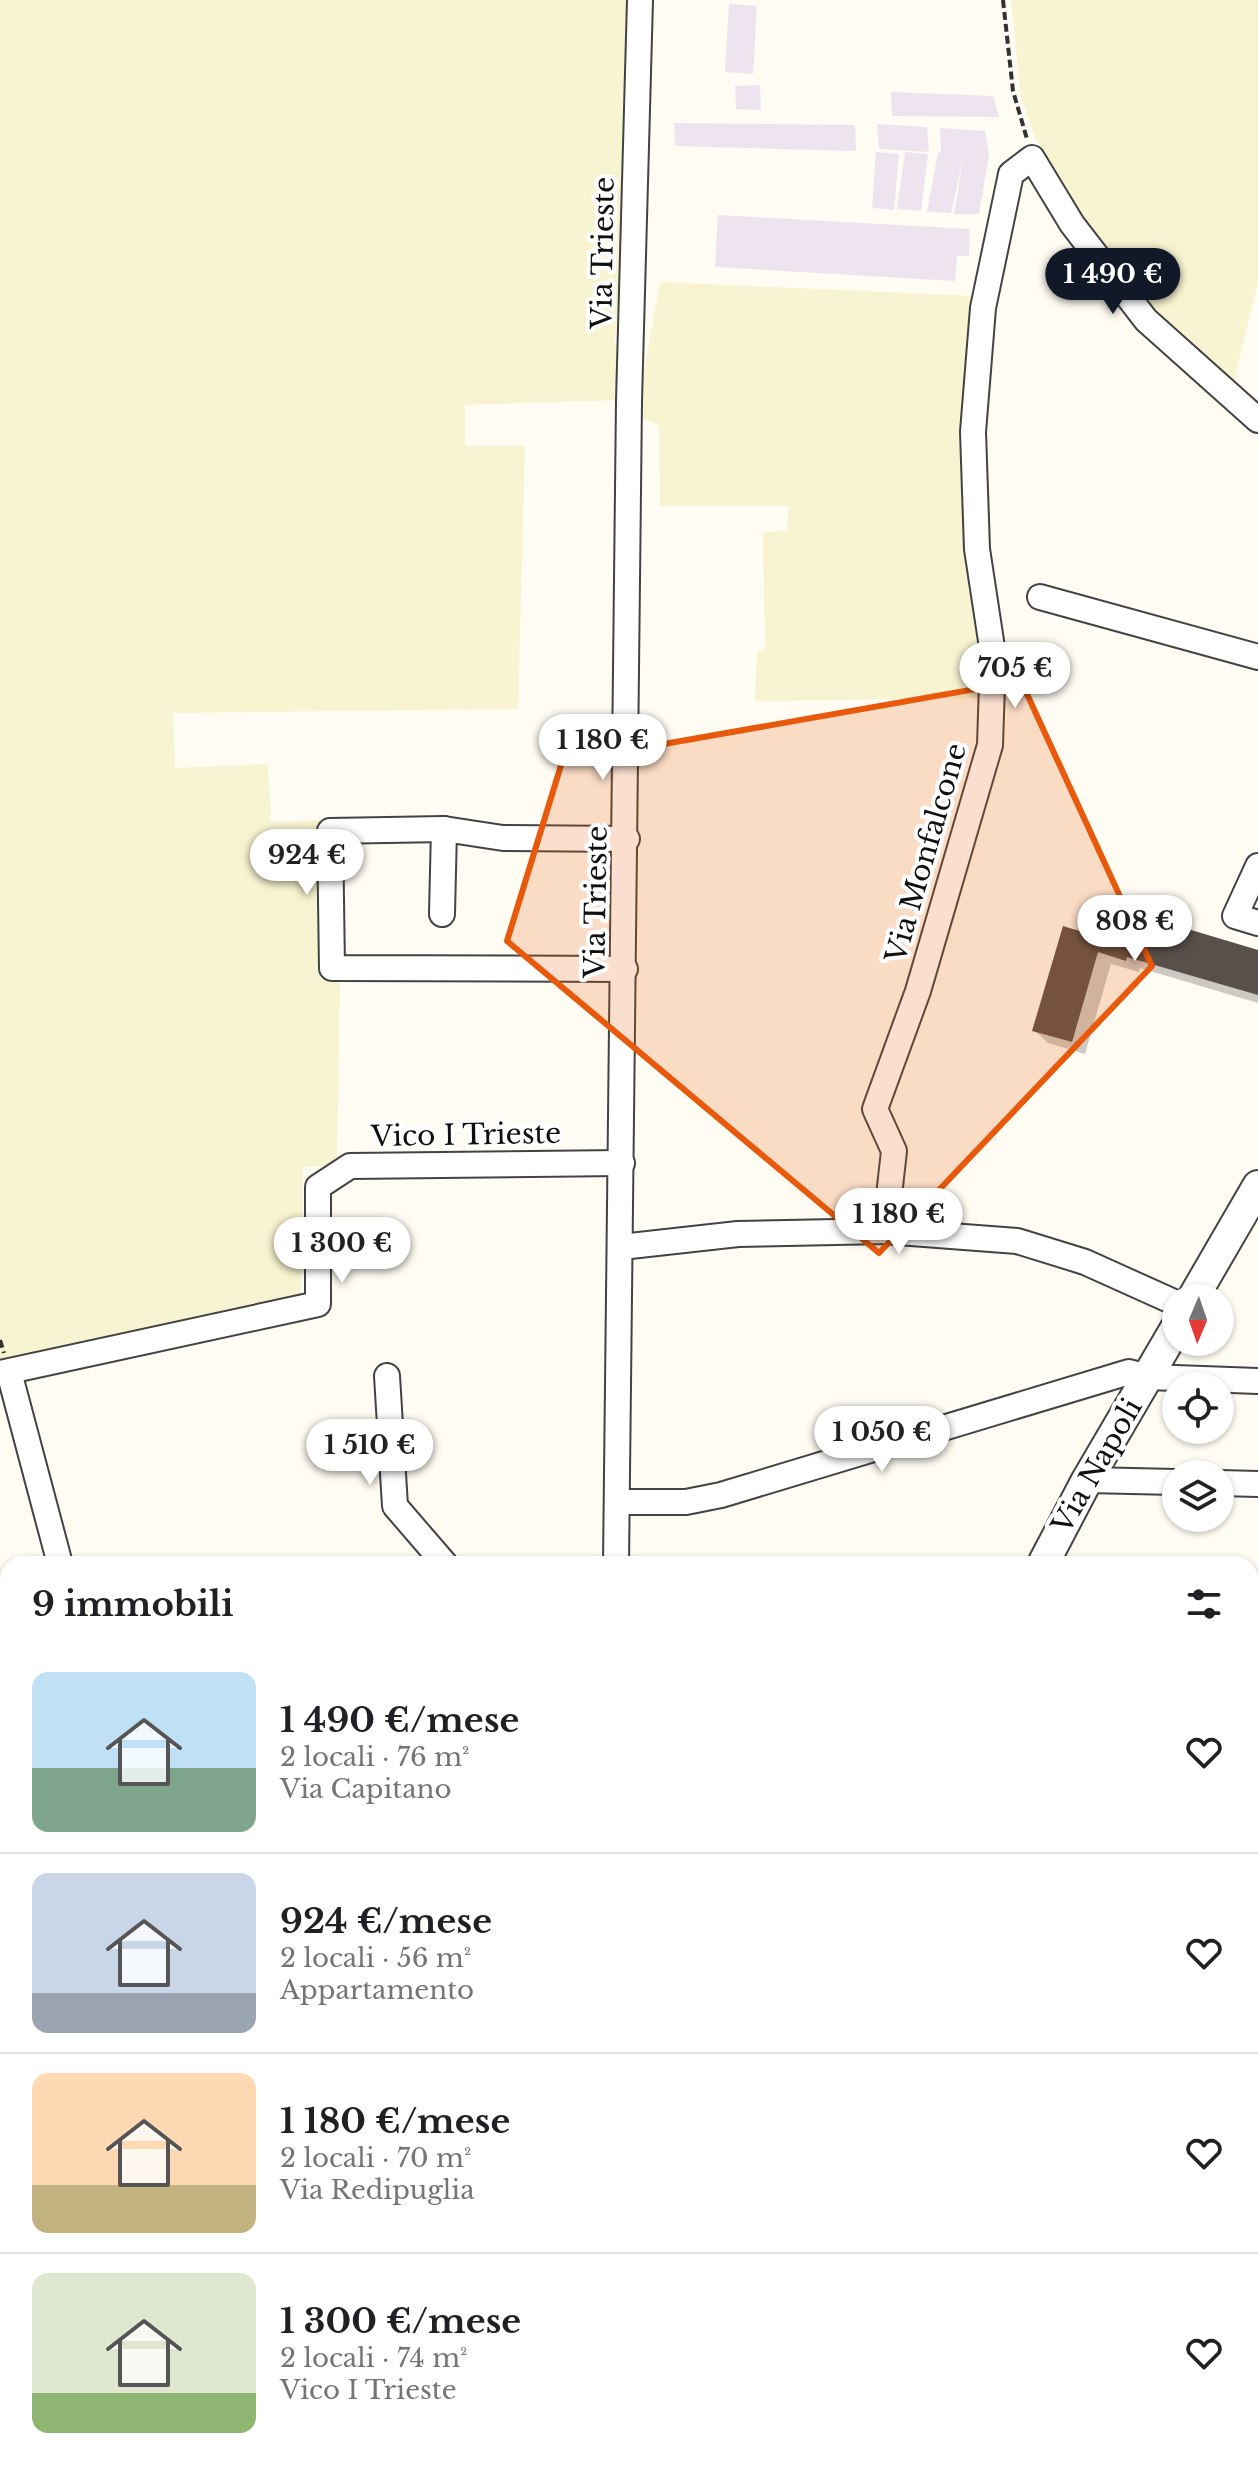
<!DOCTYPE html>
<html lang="it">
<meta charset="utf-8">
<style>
body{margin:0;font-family:"Libre Baskerville",serif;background:#f6f6f6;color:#202124;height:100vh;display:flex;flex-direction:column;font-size:30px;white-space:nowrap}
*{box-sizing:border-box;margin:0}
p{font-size:26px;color:#757577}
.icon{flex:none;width:44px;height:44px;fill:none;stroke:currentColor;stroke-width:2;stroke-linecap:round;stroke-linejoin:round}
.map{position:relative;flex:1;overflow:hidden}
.panel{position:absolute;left:0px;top:1556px;width:1258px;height:912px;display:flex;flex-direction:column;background:#fff;border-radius:24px 24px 0 0;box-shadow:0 2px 6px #0004}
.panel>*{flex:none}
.needle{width:52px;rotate:182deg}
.controls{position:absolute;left:1162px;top:1284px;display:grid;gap:16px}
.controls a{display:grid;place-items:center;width:72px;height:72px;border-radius:50%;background:#fff;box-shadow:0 2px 6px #0004;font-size:40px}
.price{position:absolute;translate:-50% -68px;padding:0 18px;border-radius:28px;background:#fff;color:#222;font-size:26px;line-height:52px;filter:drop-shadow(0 2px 4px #0008)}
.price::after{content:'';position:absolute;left:50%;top:48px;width:24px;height:18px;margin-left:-12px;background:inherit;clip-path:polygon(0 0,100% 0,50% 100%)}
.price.selected{background:#111827;color:#fff}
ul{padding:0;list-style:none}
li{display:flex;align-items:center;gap:24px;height:200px;padding:0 32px}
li+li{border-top:2px solid #e0e0e0}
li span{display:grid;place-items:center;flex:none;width:224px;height:160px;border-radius:16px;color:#555}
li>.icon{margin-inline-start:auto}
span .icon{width:96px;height:96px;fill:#fffc;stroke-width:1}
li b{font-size:34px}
h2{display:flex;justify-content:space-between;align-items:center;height:96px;padding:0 32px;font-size:34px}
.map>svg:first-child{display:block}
.industrial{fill:#ede4ef}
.farmland{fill:#f8f3d0}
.shadow{fill:#0003}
.building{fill:#5a504b}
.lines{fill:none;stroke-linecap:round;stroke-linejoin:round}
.minor-casing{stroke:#434343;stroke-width:28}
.tertiary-casing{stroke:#434343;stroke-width:34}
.path{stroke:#323232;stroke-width:4;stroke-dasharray:8 4;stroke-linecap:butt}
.minor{stroke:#fff;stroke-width:24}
.tertiary{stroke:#fff;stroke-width:30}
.marked{fill:#e8590c;fill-opacity:0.2;stroke:#e8590c;stroke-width:6;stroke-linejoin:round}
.labels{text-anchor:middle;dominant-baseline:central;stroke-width:8;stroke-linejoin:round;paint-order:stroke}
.street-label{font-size:28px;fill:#101010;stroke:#fff}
</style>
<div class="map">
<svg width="1258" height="2468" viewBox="0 0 1258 2468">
<rect width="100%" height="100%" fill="#fffcf3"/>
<g class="industrial">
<polygon points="729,4 757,6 753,74 725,72"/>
<polygon points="760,85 761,110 736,109 735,86"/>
<polygon points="891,92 993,96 999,117 892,116"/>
<polygon points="674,123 855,125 856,151 675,146"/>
<polygon points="877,124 927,127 929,152 879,149"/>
<polygon points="940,128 985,131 989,155 979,214 954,214 964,154 951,213 927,212 938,152 941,152"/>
<polygon points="876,152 899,154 894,210 872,208"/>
<polygon points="905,152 928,154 921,211 897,209"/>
<polygon points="718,215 970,229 969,256 957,256 955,281 715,267"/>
</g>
<g class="farmland">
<polygon points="0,0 632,0 623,322 616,328 615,344 621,349 619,400 465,405 465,446 525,446 518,709 173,713 175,768 268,764 271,822 319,820 320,978 340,978 337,1165 303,1167 301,1295 292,1303 0,1360"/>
<polygon points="1011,0 1258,0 1258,282 1232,389 1195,355 1112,265 1044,160 1021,98"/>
<polygon points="660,282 974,296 962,431 982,698 755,701 757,652 765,648 763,532 787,531 788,506 660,506 659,425 636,416"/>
<polygon points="1258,1966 1258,2091 1250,2067 1250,1967"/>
<polygon points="0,2128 8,2128 8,2309 0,2261"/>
</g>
<polygon class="shadow" points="1137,924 1258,952 1258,1003 1140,968 1139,972 1111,964 1085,1054 1048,1043 1034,1030 1084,935"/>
<polygon class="building" points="1094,909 1136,922 1141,915 1258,950 1258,995 1127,957 1126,961 1098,952 1072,1042 1032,1031 1063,926 1083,932"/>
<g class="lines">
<g class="minor-casing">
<g id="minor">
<polyline points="1040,597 1258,657"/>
<polyline points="1258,866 1235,916 1258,923"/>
<polyline points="442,914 444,829"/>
<polyline points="625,969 332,968 330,831 444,829 503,838 627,839"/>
<polyline points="885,1231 894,1151 875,1109 918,991 990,745 993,654 977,549 973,432 983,308 1011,174 1032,158 1072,224 1146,320 1258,420"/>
<polyline points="621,1247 738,1234 885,1231 1017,1241 1085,1262 1176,1303"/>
<polyline points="9,1372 60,1564"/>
<polyline points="0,1373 318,1304 318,1187 350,1166 622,1163"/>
<polyline points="387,1376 395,1506 445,1564"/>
<polyline points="1087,1480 1176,1482"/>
<polyline points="1220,1483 1258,1484"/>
<polyline points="617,1502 686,1502 721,1495 1129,1372 1148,1377 1258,1381"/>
<polyline points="616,1564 629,401 640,0"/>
<polyline points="0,1703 8,1703"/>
<polyline points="1250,1884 1258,1884"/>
<polyline points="0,1926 8,1926"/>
<polyline points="0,2052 8,2051"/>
<polyline points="1250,2109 1258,2141"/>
<polyline points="1250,2328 1258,2329"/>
<polyline points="0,2435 8,2435"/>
<polyline points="282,2460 290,2468"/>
<polyline points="813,2468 813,2460"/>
</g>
</g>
<g class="tertiary-casing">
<g id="tertiary">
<polyline points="1193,1298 1258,1186"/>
<polyline points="1043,1564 1087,1480 1176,1328"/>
<polyline points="516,2468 521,2460"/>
</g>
</g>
<g class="path">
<polyline points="1003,0 1013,91 1027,139"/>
<polyline points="0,1340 4,1353"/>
</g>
<use href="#minor" class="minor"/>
<use href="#tertiary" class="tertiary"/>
</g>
<path class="marked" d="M1021 681 1152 966 879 1253 507 941 562 762Z"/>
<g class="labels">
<g class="street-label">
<text transform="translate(603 253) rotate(-89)">Via Trieste</text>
<text transform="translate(926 853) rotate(-74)">Via Monfalcone</text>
<text transform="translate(596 902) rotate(-89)">Via Trieste</text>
<text transform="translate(466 1135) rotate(-1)">Vico I Trieste</text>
<text transform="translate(1097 1466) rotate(-60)">Via Napoli</text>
</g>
</g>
</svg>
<div class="controls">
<a><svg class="needle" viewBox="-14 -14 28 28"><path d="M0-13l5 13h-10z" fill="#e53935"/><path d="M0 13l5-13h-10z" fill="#757577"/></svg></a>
<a><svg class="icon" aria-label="locate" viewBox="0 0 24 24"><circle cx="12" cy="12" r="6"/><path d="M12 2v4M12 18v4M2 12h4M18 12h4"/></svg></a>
<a><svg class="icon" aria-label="layers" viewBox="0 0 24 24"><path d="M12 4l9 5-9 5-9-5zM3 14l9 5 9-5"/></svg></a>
</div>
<b class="price selected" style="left:1113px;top:316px">1 490 €</b>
<b class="price" style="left:1015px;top:710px">705 €</b>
<b class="price" style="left:603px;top:782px">1 180 €</b>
<b class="price" style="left:307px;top:897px">924 €</b>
<b class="price" style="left:1135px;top:963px">808 €</b>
<b class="price" style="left:899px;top:1256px">1 180 €</b>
<b class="price" style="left:342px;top:1285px">1 300 €</b>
<b class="price" style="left:882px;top:1474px">1 050 €</b>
<b class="price" style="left:370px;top:1487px">1 510 €</b>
<section class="panel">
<h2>9 immobili<svg class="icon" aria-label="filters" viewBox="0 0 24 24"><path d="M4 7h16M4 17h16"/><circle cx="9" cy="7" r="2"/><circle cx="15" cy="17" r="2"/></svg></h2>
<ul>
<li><span style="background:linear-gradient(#bfe0f5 60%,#7fa58c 0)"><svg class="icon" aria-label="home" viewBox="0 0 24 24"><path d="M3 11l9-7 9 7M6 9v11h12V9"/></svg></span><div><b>1 490 €/mese</b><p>2 locali · 76 m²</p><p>Via Capitano</p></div><svg class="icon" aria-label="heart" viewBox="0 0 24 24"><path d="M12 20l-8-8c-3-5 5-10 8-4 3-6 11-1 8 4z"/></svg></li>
<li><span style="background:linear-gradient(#c9d6e8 75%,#9aa5b1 0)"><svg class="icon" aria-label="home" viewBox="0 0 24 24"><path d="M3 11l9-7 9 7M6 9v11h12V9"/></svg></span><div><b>924 €/mese</b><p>2 locali · 56 m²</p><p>Appartamento</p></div><svg class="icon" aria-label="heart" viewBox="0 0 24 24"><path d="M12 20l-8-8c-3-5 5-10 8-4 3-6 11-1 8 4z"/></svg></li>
<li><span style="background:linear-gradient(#ffd9b3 70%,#c2b280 0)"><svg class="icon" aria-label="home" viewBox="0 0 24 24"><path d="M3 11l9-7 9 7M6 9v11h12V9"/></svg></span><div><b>1 180 €/mese</b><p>2 locali · 70 m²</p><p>Via Redipuglia</p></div><svg class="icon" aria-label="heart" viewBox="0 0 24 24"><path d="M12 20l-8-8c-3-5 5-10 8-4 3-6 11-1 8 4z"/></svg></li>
<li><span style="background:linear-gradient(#dfe7d0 75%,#8fb573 0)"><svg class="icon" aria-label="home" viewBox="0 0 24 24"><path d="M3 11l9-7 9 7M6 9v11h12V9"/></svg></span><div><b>1 300 €/mese</b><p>2 locali · 74 m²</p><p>Vico I Trieste</p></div><svg class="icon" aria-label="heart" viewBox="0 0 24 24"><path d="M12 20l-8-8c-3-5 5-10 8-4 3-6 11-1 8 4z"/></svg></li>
</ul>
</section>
</div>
